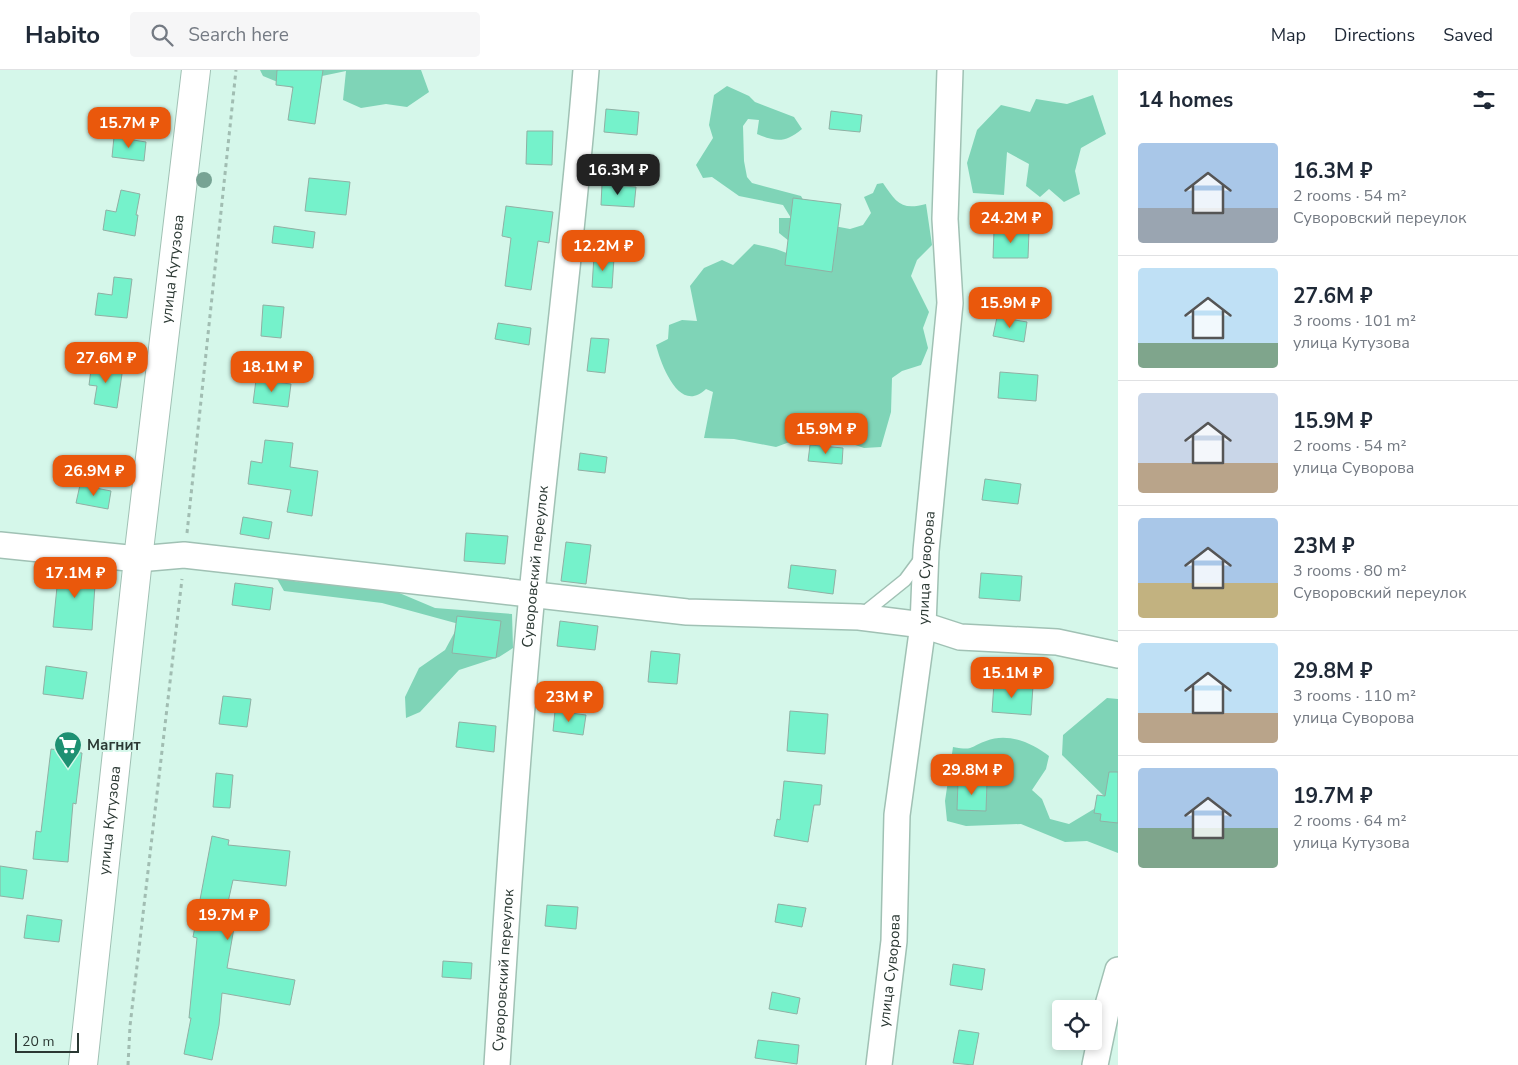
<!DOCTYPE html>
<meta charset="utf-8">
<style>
body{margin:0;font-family:"Nunito Sans",sans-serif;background:#f6f6f7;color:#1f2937;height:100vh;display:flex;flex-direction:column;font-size:19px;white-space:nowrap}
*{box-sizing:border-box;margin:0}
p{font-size:16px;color:#747a83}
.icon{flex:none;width:28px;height:28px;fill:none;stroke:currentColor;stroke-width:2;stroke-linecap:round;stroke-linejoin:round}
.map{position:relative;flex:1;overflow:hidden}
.details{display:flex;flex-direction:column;background:#fff;width:400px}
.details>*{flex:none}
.tools{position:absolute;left:1052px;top:930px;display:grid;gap:10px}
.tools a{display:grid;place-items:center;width:50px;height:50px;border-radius:5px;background:#fff;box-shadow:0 2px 8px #0003;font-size:25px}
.scale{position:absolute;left:15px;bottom:12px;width:64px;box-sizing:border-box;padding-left:5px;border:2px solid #2b3833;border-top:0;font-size:14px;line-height:18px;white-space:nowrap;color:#2b3833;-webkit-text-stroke:4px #d5f7ea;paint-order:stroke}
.price{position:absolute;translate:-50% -42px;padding:0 11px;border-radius:10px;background:#ea580c;color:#fff;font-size:16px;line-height:32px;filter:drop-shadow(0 1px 2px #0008)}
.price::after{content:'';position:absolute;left:50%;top:30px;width:15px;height:11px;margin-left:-8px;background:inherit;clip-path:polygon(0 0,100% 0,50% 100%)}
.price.on{background:#222;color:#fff}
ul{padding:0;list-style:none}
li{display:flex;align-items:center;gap:15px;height:125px;padding:0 20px}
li+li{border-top:1px solid #e0e1e3}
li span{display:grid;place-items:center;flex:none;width:140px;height:100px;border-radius:5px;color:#555}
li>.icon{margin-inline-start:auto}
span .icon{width:60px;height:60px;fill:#fffc;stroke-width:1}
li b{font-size:21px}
h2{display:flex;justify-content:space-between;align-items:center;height:60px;padding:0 20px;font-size:21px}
header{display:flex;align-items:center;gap:30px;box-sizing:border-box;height:70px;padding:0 25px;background:#fff;border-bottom:1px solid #e0e1e3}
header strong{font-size:24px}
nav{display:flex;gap:28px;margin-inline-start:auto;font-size:18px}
.search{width:350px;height:45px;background:#f6f6f7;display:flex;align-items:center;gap:12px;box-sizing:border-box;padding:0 18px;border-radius:5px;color:#747a83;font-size:19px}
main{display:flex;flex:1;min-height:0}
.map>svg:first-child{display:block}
.green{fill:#7fd4b7}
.building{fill:#75f2cb;stroke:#90b0a4}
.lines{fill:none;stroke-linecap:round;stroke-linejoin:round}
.service-casing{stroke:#a0c1b4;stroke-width:15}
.minor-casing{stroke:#a0c1b4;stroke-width:28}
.tertiary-casing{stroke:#a0c1b4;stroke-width:30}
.path{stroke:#a1bdb2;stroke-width:3;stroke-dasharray:4 4;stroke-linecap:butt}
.service{stroke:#fff;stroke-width:12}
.minor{stroke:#fff;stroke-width:25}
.tertiary{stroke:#fff;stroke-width:28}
.tree{fill:#77a394}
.labels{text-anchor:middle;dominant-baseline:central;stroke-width:4;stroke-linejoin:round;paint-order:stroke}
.street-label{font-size:15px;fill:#2b3833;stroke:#d5f7ea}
.poi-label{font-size:15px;font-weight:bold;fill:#2b3833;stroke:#d5f7ea;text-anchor:start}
</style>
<header>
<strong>Habito</strong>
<div class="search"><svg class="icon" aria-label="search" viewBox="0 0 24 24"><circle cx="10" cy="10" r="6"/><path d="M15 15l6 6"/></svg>Search here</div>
<nav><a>Map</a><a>Directions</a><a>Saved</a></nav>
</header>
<main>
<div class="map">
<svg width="1118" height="995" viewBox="0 0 1118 995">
<rect width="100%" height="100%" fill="#d5f7ea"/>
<g class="green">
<polygon points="260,0 421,0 429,22 407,37 386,34 361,38 343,30 346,1 322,6 302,22 263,6"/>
<path d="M727 16 749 26 755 32 794 47 802 59C785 73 777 72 757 64L759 50 748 49 743 56 744 91 747 107 752 113 801 126 813 148 834 156 850 159 863 155 871 143 864 127 873 123 877 114 883 113C896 132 901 141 926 134L932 175 917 190 911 206 929 242 923 258 928 278 921 295 902 301 892 308 891 342 881 377 864 378 817 362 776 377 734 369 704 368 713 322 706 319C679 345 661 294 656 275L668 269 669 255 682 250 697 251 690 216 704 198 722 190 733 195 754 174 776 179 800 188 794 175 779 163V148H791L783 135 739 126 712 107 703 108 696 95 713 68 709 55 714 25Z"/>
<polygon points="1093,25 1106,64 1081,78 1075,101 1080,124 1064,132 1049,119 1040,127 1026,116 1029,94 1007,82 1004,125 973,123 967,93 977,60 1001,35 1030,42 1036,29 1067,34"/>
<polygon points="276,507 299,512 353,515 397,522 435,538 512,544 513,578 499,587 459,600 420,642 406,648 405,627 419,598 445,580 459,554 382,533 284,521"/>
<path d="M1107 628 1118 629V783L1087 771 1065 772 1021 754 966 756 947 751 945 731 953 677C974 681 969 677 986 671 1008 662 1032 673 1049 686L1046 699 1032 720 1042 729 1050 749 1069 754 1094 739 1105 727 1062 685 1063 665Z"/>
</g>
<g class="building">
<polygon points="277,0 323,0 315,54 288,50 293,17 276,15"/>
<polygon points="606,39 639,42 637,65 604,62"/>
<polygon points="831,41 862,45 860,62 829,59"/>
<polygon points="527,61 553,61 552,95 526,94"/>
<polygon points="114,67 146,72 144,91 112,87"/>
<polygon points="309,108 350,112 346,145 305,141"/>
<polygon points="602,114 636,117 634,137 601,135"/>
<polygon points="121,120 140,124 136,145 138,145 135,166 103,160 106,140 116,142"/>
<polygon points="793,128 841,134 832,202 785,195"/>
<polygon points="506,136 553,142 549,173 538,171 531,220 505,216 511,168 502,166"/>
<polygon points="274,156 315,162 313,178 272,173"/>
<polygon points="994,160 1029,161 1028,188 993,188"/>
<polygon points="594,186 614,188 612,218 592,217"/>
<polygon points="114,207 132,209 127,248 95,245 98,223 112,225"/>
<polygon points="263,235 284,237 281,268 261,266"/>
<polygon points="997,247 1027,252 1024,272 993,266"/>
<polygon points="498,253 531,258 529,275 495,269"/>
<polygon points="591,268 609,269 605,303 587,301"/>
<polygon points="92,292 123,297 117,338 94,334 97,316 89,315"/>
<polygon points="1000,302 1038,305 1036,331 998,328"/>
<polygon points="256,310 291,314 288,337 253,333"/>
<polygon points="265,370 293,373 290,397 318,401 312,446 287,442 291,420 248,414 251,391 262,393"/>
<polygon points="810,375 843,378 842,394 808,391"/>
<polygon points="580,383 607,387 605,403 578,400"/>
<polygon points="985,409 1021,414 1018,434 982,430"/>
<polygon points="80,415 111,421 108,439 76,433"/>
<polygon points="243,447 272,452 269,469 240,464"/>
<polygon points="466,463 508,466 505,494 464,491"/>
<polygon points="566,472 591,475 586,514 561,511"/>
<polygon points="791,495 836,500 833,524 788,518"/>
<polygon points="59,497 96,500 92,560 53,557"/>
<polygon points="981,503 1022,506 1020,531 979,528"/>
<polygon points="235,513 273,518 270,540 232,535"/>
<polygon points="457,546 501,551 496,588 452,583"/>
<polygon points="560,551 598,556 595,580 557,576"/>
<polygon points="651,581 680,584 677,614 648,612"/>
<polygon points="46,596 87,602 83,629 43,624"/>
<polygon points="994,613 1033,616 1031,645 992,642"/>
<polygon points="223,626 251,629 247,657 219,654"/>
<polygon points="555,641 586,645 583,665 553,661"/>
<polygon points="790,641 828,644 825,684 787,681"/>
<polygon points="459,652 496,656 494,682 456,677"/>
<polygon points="51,679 82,683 76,734 73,733 68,792 33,789 36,761 41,762"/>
<polygon points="1109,702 1118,702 1118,753 1100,751 1101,744 1094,743 1097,725 1105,726"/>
<polygon points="216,703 233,705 230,738 213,737"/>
<polygon points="784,711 822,715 820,735 814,735 808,772 774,766 777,749 780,750"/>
<polygon points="958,711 987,712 986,741 957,740"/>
<polygon points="212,766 229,770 228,775 290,781 286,816 233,810 224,850 235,852 227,898 295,910 290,935 222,923 219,955 212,990 184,984 191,948 189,948 197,868 193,867"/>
<polygon points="0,796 27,800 23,829 0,826"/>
<polygon points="778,834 806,838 802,857 775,852"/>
<polygon points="547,835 578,837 576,859 545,856"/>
<polygon points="27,845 62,850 59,872 24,868"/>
<polygon points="443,891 472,893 471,909 442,907"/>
<polygon points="953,894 985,899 982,920 950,915"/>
<polygon points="772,922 800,928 797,944 769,939"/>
<polygon points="959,960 979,963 973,995 953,993"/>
<polygon points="758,970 799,975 797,994 755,988"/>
</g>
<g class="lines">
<g class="service-casing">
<polyline id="service" points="859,547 905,510 922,487"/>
</g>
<g class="minor-casing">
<g id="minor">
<polyline points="0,475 138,489 184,485 687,542 859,547 923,555 960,567 1057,572 1118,585"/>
<path id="s1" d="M497 995C507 838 517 681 532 524 549 349 572 175 586 0"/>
<path id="s2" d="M879 995 894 871 897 745 923 555 926 481 950 233 945 149 950 0"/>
<polyline points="1095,995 1106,942 1118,900"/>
</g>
</g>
<g class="tertiary-casing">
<g id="tertiary">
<path id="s3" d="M83 995 138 489 196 0"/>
</g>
</g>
<g class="path">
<polyline points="187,463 236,0"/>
<polyline points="128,995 130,956 182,509"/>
</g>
<use href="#service" class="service"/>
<use href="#minor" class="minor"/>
<use href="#tertiary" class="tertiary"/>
</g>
<circle class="tree" cx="204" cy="110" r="8"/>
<defs>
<g id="supermarket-pin" transform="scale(1.4375)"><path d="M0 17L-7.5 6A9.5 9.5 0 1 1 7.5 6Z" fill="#1d9072" stroke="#d5f7ea"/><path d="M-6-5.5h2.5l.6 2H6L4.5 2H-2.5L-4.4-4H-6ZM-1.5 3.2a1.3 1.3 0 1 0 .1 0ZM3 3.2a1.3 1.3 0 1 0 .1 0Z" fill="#fff"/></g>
</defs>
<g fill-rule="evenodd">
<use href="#supermarket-pin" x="68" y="675"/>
</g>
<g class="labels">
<g class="street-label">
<text stroke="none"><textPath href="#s3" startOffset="801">улица Кутузова</textPath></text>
<text stroke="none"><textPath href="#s1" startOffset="500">Суворовский переулок</textPath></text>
<text stroke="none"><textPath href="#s2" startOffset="500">улица Суворова</textPath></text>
<text stroke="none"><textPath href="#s3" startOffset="246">улица Кутузова</textPath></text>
<text stroke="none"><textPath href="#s1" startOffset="95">Суворовский переулок</textPath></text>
<text stroke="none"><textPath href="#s2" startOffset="95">улица Суворова</textPath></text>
</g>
<g class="poi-label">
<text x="87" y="675">Магнит</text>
</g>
</g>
</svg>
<div class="tools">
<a><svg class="icon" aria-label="locate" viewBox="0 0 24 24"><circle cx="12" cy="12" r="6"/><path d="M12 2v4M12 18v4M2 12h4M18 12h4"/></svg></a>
</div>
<div class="scale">20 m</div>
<b class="price" style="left:129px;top:79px">15.7M ₽</b>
<b class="price on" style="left:618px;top:126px">16.3M ₽</b>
<b class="price" style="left:1011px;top:174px">24.2M ₽</b>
<b class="price" style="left:603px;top:202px">12.2M ₽</b>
<b class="price" style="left:1010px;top:259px">15.9M ₽</b>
<b class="price" style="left:106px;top:314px">27.6M ₽</b>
<b class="price" style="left:272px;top:323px">18.1M ₽</b>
<b class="price" style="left:826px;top:385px">15.9M ₽</b>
<b class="price" style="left:94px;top:427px">26.9M ₽</b>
<b class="price" style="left:75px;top:529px">17.1M ₽</b>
<b class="price" style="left:1012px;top:629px">15.1M ₽</b>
<b class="price" style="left:569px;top:653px">23M ₽</b>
<b class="price" style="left:972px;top:726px">29.8M ₽</b>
<b class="price" style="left:228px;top:871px">19.7M ₽</b>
</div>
<section class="details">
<h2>14 homes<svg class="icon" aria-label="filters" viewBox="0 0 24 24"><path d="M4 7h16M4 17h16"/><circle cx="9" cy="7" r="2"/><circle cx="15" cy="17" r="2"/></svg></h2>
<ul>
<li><span style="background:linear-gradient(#a9c7e8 65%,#9aa5b1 0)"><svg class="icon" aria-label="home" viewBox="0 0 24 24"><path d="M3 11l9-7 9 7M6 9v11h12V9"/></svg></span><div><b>16.3M ₽</b><p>2 rooms · 54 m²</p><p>Суворовский переулок</p></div></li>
<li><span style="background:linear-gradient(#bfe0f5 75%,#7fa58c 0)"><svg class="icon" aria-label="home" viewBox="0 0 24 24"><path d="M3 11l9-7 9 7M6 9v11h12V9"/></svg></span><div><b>27.6M ₽</b><p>3 rooms · 101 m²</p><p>улица Кутузова</p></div></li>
<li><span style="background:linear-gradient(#c9d6e8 70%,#b9a48a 0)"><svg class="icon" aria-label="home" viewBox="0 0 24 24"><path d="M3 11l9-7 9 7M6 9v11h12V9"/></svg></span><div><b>15.9M ₽</b><p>2 rooms · 54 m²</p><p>улица Суворова</p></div></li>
<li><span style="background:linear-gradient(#a9c7e8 65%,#c2b280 0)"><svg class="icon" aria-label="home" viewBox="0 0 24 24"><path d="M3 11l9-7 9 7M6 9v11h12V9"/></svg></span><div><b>23M ₽</b><p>3 rooms · 80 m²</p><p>Суворовский переулок</p></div></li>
<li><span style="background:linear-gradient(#bfe0f5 70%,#b9a48a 0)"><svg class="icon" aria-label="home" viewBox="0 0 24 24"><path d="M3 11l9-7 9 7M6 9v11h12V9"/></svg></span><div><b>29.8M ₽</b><p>3 rooms · 110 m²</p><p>улица Суворова</p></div></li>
<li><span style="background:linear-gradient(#a9c7e8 60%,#7fa58c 0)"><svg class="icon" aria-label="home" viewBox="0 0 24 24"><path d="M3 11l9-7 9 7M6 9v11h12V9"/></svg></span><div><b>19.7M ₽</b><p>2 rooms · 64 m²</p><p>улица Кутузова</p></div></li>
</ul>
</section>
</main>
